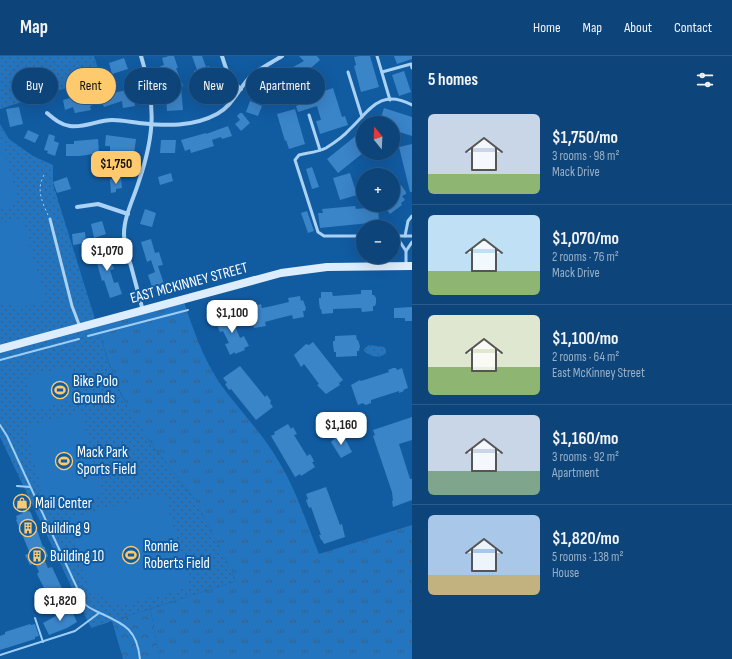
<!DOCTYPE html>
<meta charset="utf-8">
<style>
body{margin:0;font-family:"Sofia Sans Condensed",sans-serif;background:#164b7e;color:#f1f3f6;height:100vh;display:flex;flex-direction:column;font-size:15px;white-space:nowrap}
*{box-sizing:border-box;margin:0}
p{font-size:13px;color:#9ab0c6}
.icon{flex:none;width:22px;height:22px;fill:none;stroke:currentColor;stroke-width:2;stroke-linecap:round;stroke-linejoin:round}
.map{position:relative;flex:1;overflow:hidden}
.sheet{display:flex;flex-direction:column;background:#0d4479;width:320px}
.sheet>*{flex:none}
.hud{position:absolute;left:12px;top:12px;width:340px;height:36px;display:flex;gap:8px}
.needle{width:26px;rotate:342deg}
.fabs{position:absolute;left:356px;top:60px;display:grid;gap:8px}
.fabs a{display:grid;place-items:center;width:44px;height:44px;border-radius:50%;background:#0d4479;box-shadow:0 4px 16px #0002,0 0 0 1px #2d5c8a;font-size:20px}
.price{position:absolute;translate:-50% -34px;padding:0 9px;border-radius:8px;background:#fff;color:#222;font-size:13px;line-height:26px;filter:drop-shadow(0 1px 2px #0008)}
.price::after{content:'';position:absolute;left:50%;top:24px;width:12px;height:9px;margin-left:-6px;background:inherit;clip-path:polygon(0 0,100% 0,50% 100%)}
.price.current{background:#ffca6e;color:#111}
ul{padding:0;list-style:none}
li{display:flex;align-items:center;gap:12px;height:100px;padding:0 16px}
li+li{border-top:1px solid #2d5c8a}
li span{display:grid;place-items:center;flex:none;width:112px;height:80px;border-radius:6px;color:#555}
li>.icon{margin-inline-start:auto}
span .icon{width:48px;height:48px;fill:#fffc;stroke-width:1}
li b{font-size:17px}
h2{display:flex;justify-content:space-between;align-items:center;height:48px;padding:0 16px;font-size:17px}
.pill{padding:0 14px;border-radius:18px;background:#0d4479;box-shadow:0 4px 16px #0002,0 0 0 1px #2d5c8a;font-size:14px;line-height:36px}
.pill.current{background:#ffca6e;color:#111}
header{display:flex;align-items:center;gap:24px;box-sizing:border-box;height:56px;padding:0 20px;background:#0d4479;border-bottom:1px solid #2d5c8a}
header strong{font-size:19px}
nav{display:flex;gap:22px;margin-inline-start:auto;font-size:14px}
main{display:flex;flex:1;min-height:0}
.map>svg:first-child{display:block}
.grass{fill:url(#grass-tufts)}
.forest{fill:url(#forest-crowns)}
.park{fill:url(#park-dots)}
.garden{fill:#2475bf}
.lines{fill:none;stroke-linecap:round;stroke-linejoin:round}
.stream{stroke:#9ccef8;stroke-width:2}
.building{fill:#3a84c8}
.path{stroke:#aad2f5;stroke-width:1;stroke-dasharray:2 3;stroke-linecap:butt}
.lane{stroke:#aad2f5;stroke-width:3}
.street{stroke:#aad2f5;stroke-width:4}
.secondary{stroke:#dbedfe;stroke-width:8}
.labels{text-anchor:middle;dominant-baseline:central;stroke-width:4;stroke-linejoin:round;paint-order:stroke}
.street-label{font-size:15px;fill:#fff;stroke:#115ba1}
.poi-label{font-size:15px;fill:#fff;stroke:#115ba1;text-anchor:start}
</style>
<header>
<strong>Map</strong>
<nav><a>Home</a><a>Map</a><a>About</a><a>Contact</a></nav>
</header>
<main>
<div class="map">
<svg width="412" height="603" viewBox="0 0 412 603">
<defs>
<pattern id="grass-tufts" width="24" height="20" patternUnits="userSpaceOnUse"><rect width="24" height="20" fill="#2475bf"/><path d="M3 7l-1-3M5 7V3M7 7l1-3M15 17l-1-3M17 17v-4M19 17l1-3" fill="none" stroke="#386086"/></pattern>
<pattern id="forest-crowns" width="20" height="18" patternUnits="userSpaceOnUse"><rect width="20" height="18" fill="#2475bf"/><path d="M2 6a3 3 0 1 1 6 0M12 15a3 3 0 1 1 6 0" fill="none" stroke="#386086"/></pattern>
<pattern id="park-dots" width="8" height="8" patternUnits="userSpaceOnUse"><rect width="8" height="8" fill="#2475bf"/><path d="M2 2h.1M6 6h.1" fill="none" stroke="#386086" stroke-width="1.8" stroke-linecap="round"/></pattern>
</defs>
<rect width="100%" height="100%" fill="#115ba1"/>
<path class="grass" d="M183 243C193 273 203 303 221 329 240 355 263 378 279 406 296 433 307 469 319 498L412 469V603H160C156 586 154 570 150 553L236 525 197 447 182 427 149 385 127 351 113 319 96 267Z"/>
<path class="forest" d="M150 553C154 570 156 586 160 603H123L112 565Z"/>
<g class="park">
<polygon points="0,0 94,0 101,21 0,53"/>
<polygon points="0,68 9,83 33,100 53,109 53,128 109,308 122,341 149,385 182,427 197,447 236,525 91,572 0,381"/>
<path d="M369 289 384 291 386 294V297C380 303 370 301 364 295V293Z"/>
</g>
<g class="garden">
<polygon points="0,80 18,143 16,148 0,153"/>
<polygon points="20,162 23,165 46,246 20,251 0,248 0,168"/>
<polygon points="70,310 78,342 34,354 26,321"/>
<polygon points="81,356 102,439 47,453 25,371"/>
<polygon points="158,438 166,443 190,531 120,550 90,534 70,462"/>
</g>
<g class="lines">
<g class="stream">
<polyline points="88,280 188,254"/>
<polyline points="0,304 79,283"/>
<path d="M0 369 7 380 84 547C88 552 94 554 100 557 124 568 137 573 140 603"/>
<polyline points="17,430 30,431"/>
<polyline points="35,562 43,586"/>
<polyline points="0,599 75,575 99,557"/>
</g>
</g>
<g class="building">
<polygon points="169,0 174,0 178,12 176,12 183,30 181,31 183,54 167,55 166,41 168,40 159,11 164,9 162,2"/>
<polygon points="192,0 202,0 206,11 209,10 211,16 205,18 209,30 213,28 220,39 213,44 201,25 197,27 194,15 197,14"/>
<polygon points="299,0 317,0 320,4 305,17 289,26 292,31 282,36 275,24 279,23 277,20 304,5"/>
<polygon points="359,0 370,0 379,31 361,36 354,10 356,9 354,1"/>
<polygon points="394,0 412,0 412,3 397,8"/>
<polygon points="124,2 128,13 112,18 109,7"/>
<polygon points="404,15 411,36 399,40 392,19"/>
<polygon points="269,26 273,39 263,42 259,30"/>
<polygon points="333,32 342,61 345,60 348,69 320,78 316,65 321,64 317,50 298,56 296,50 314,44 312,39"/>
<polygon points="132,33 135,50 123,52 122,45 104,51 102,46 90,50 91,54 75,57 73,51 65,54 63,44 77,40 78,43 88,39 88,37 93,35 96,43 117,36"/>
<polygon points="250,45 262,50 258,60 246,56"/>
<polygon points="19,51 23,68 10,71 6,53"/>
<polygon points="384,52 412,61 412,80 393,74 393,67 379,67"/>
<polygon points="295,53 305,88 289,93 286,84 285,85 277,58"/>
<polygon points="240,57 242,57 250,67 241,75 235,68 240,64 237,60"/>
<polygon points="228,70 232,80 222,83 221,81 212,84 214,90 191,97 190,93 185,95 181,84 206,77 206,78"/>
<polygon points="28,74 39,79 35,87 24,82"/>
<polygon points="363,74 363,97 338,117 327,103"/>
<polygon points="49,78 55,80 54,85 59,87 55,100 47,97 48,95 44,94"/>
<polygon points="106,79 136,83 134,98 110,95 110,90 105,90"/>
<polygon points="98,83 99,97 80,100 66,100 66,88 74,88 74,85"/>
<polygon points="161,84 176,84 175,97 160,97"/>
<polygon points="412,88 412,136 410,136 399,91"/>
<polygon points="312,111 319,131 312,133 306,113"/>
<polygon points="171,117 173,125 160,129 158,121"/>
<polygon points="350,117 357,139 340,144 333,122"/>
<polygon points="67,121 71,133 57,137 53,126"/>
<polygon points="121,122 122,132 116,133 116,136 111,137 110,123"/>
<polygon points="401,129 406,136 406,138 402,140 405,144 401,147 402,149 390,158 383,149 393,149 393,135"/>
<polygon points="355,150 356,153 378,151 379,166 320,172 318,157 323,157 322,153"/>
<polygon points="145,153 156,157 152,171 140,168"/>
<polygon points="307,155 314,175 308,177 301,157"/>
<polygon points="102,165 106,178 94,182 91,168"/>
<polygon points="85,176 86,187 73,189 72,178"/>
<polygon points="151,183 155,197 159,196 163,209 158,210 164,228 152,231 148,219 155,216 151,204 147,206 141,186"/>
<polygon points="109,190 110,197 106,198 109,209 112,208 114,213 110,214 114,227 118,226 122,238 110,242 104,224 102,225 97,207 94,208 92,200 98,198 96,193"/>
<polygon points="361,234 372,234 372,239 374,239 376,242 376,247 375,250 373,250 373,255 362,256 361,252 333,253 333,257 322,258 321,253 320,253 319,247 319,242 321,242 321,236 332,236 333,240 361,238"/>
<polygon points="300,240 301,245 303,244 306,252 305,255 303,255 304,261 293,263 292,259 276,263 265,266 266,270 254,272 253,267 251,267 250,265 249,260 249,257 251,256 250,251 261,248 262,252 272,250 289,246 288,242"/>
<polygon points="412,251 412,265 405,265 405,262 394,262 394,252"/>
<polygon points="229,257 230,259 235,257 239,268 235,270 240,282 244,280 249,290 244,292 245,294 235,298 235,296 230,299 225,288 229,287 223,275 220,276 215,265 220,263 219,262"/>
<polygon points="356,279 357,284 358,284 360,290 359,295 357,295 357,300 336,301 336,296 334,296 333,288 333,285 335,285 335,280"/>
<polygon points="313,286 343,324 339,327 340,329 326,338 317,329 319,328 304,308 301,311 294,299 306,288 309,289"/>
<polygon points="240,310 265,341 267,339 271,345 270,347 273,351 256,364 231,333 229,334 225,328 227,327 223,322"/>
<polygon points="393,312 396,312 397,314 402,312 408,332 403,334 404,335 399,337 399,335 371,344 371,347 366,349 364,348 363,347 358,349 351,329 360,324 361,325 389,316 388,314"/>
<polygon points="412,361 412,384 399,388 410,423 412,423 412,444 393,451 392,445 393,445 392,436 374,383 373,380 375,379 373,374"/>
<polygon points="288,368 291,373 293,371 297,378 294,379 307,400 310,398 313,403 314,406 312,406 315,411 301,420 300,418 295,421 271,380 275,378 274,376 276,375"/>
<polygon points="343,379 352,396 341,402 331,386 335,382"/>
<polygon points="326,431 340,469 342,468 345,481 324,488 322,484 321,484 319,479 321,479 311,451 309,452 307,447 306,444 308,443 306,438"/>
<polygon points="23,442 27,455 29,455 31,457 43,491 44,490 48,500 44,503 48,512 52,511 66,541 65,541 66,543 54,549 53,547 52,548 37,518 39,516 35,507 30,509 25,499 30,497 29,495 16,464 17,463 16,460 23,457 19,443"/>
<polygon points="71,553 77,566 67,572 49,579 43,567 63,556"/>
<polygon points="30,568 31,569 35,568 39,580 35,581 35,583 0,594 0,580 5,578 5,576"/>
</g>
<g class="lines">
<path class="path" d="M44 119C36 133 42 146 48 159"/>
<g class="lane">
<polyline points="377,0 390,44"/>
<polyline points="348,16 362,61"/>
<polyline points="382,16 411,8 412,12"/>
<polyline points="309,59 320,94"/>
<polyline points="50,163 72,250 80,271"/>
<path d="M363 180H324L318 176 295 104 299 99C307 97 318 96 326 92 334 87 344 80 350 73 370 54 380 32 412 49"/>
<polyline points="393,180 412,180"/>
<polyline points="396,180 406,195"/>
<polyline points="405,180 408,165 412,160"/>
<polyline points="406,208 406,195 412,186"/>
</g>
<g class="street">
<path d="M141 0C156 48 155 78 139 125 134 142 124 160 124 178 124 189 128 200 131 210 135 225 139 240 143 255"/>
<path d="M222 0C226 13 229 24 241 33"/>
<path d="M47 57C54 63 61 69 70 70 85 72 98 64 112 64 121 64 131 66 139 67 166 70 193 71 217 58 232 50 238 34 249 22 258 13 271 7 282 0"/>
<polyline points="77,151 98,148 128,158"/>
</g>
<polyline class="secondary" points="0,293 281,217 327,211 412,210"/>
</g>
<defs>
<g id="stadium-ring" transform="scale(0.9)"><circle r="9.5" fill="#115ba1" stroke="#ffca6e" stroke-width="1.5"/><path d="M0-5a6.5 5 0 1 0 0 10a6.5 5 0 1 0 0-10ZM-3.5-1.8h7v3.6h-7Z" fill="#ffca6e"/></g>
<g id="shop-ring" transform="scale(0.9)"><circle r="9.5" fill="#115ba1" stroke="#ffca6e" stroke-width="1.5"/><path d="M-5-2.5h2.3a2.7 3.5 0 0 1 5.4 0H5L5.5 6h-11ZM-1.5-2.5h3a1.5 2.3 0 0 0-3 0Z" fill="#ffca6e"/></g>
<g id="building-ring" transform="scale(0.9)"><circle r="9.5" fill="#115ba1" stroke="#ffca6e" stroke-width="1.5"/><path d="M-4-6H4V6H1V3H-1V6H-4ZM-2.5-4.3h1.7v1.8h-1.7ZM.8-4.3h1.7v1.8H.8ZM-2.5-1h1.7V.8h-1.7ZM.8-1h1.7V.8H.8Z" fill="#ffca6e"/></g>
</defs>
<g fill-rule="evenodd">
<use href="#stadium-ring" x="60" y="334"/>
<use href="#stadium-ring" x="64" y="405"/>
<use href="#shop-ring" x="22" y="447"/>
<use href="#building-ring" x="28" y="472"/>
<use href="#stadium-ring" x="131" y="499"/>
<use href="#building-ring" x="37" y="500"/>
</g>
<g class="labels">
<g class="street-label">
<text transform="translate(189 227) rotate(-15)">EAST MCKINNEY STREET</text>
</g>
<g class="poi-label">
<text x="73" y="325">Bike Polo<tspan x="73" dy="17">Grounds</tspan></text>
<text x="77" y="396">Mack Park<tspan x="77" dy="17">Sports Field</tspan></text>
<text x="35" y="447">Mail Center</text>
<text x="41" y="472">Building 9</text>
<text x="144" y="490">Ronnie<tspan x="144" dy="17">Roberts Field</tspan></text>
<text x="50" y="500">Building 10</text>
</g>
</g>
</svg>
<div class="fabs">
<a><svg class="needle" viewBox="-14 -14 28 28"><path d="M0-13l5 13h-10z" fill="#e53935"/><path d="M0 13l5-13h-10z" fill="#9ab0c6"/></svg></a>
<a>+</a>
<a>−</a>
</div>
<b class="price current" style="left:116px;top:129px">$1,750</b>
<b class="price" style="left:107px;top:216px">$1,070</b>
<b class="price" style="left:232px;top:278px">$1,100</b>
<b class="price" style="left:341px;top:390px">$1,160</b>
<b class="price" style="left:60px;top:566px">$1,820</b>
<div class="hud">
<a class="pill">Buy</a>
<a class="pill current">Rent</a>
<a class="pill">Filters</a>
<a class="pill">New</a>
<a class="pill">Apartment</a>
</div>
</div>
<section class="sheet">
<h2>5 homes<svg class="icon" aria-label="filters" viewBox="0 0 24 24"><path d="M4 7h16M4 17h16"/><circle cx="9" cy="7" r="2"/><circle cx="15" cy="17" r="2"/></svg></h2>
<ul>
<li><span style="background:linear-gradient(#c9d6e8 75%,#8fb573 0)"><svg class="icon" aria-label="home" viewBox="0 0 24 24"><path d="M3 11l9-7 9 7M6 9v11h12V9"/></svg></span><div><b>$1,750/mo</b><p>3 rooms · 98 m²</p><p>Mack Drive</p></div></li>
<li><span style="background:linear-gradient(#bfe0f5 70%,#8fb573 0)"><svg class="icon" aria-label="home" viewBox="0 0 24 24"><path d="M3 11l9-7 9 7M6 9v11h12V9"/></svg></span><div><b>$1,070/mo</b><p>2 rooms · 76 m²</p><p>Mack Drive</p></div></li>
<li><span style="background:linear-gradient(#dfe7d0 65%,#8fb573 0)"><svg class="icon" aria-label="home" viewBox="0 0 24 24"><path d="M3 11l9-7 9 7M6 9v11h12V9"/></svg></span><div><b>$1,100/mo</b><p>2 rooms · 64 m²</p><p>East McKinney Street</p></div></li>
<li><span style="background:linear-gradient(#c9d6e8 70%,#7fa58c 0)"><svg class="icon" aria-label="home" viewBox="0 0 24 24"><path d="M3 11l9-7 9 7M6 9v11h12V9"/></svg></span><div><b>$1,160/mo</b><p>3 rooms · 92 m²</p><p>Apartment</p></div></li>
<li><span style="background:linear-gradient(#a9c7e8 75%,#c2b280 0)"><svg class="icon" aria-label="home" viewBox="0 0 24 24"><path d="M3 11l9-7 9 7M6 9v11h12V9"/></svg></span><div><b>$1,820/mo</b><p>5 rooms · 138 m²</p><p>House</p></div></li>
</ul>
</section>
</main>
